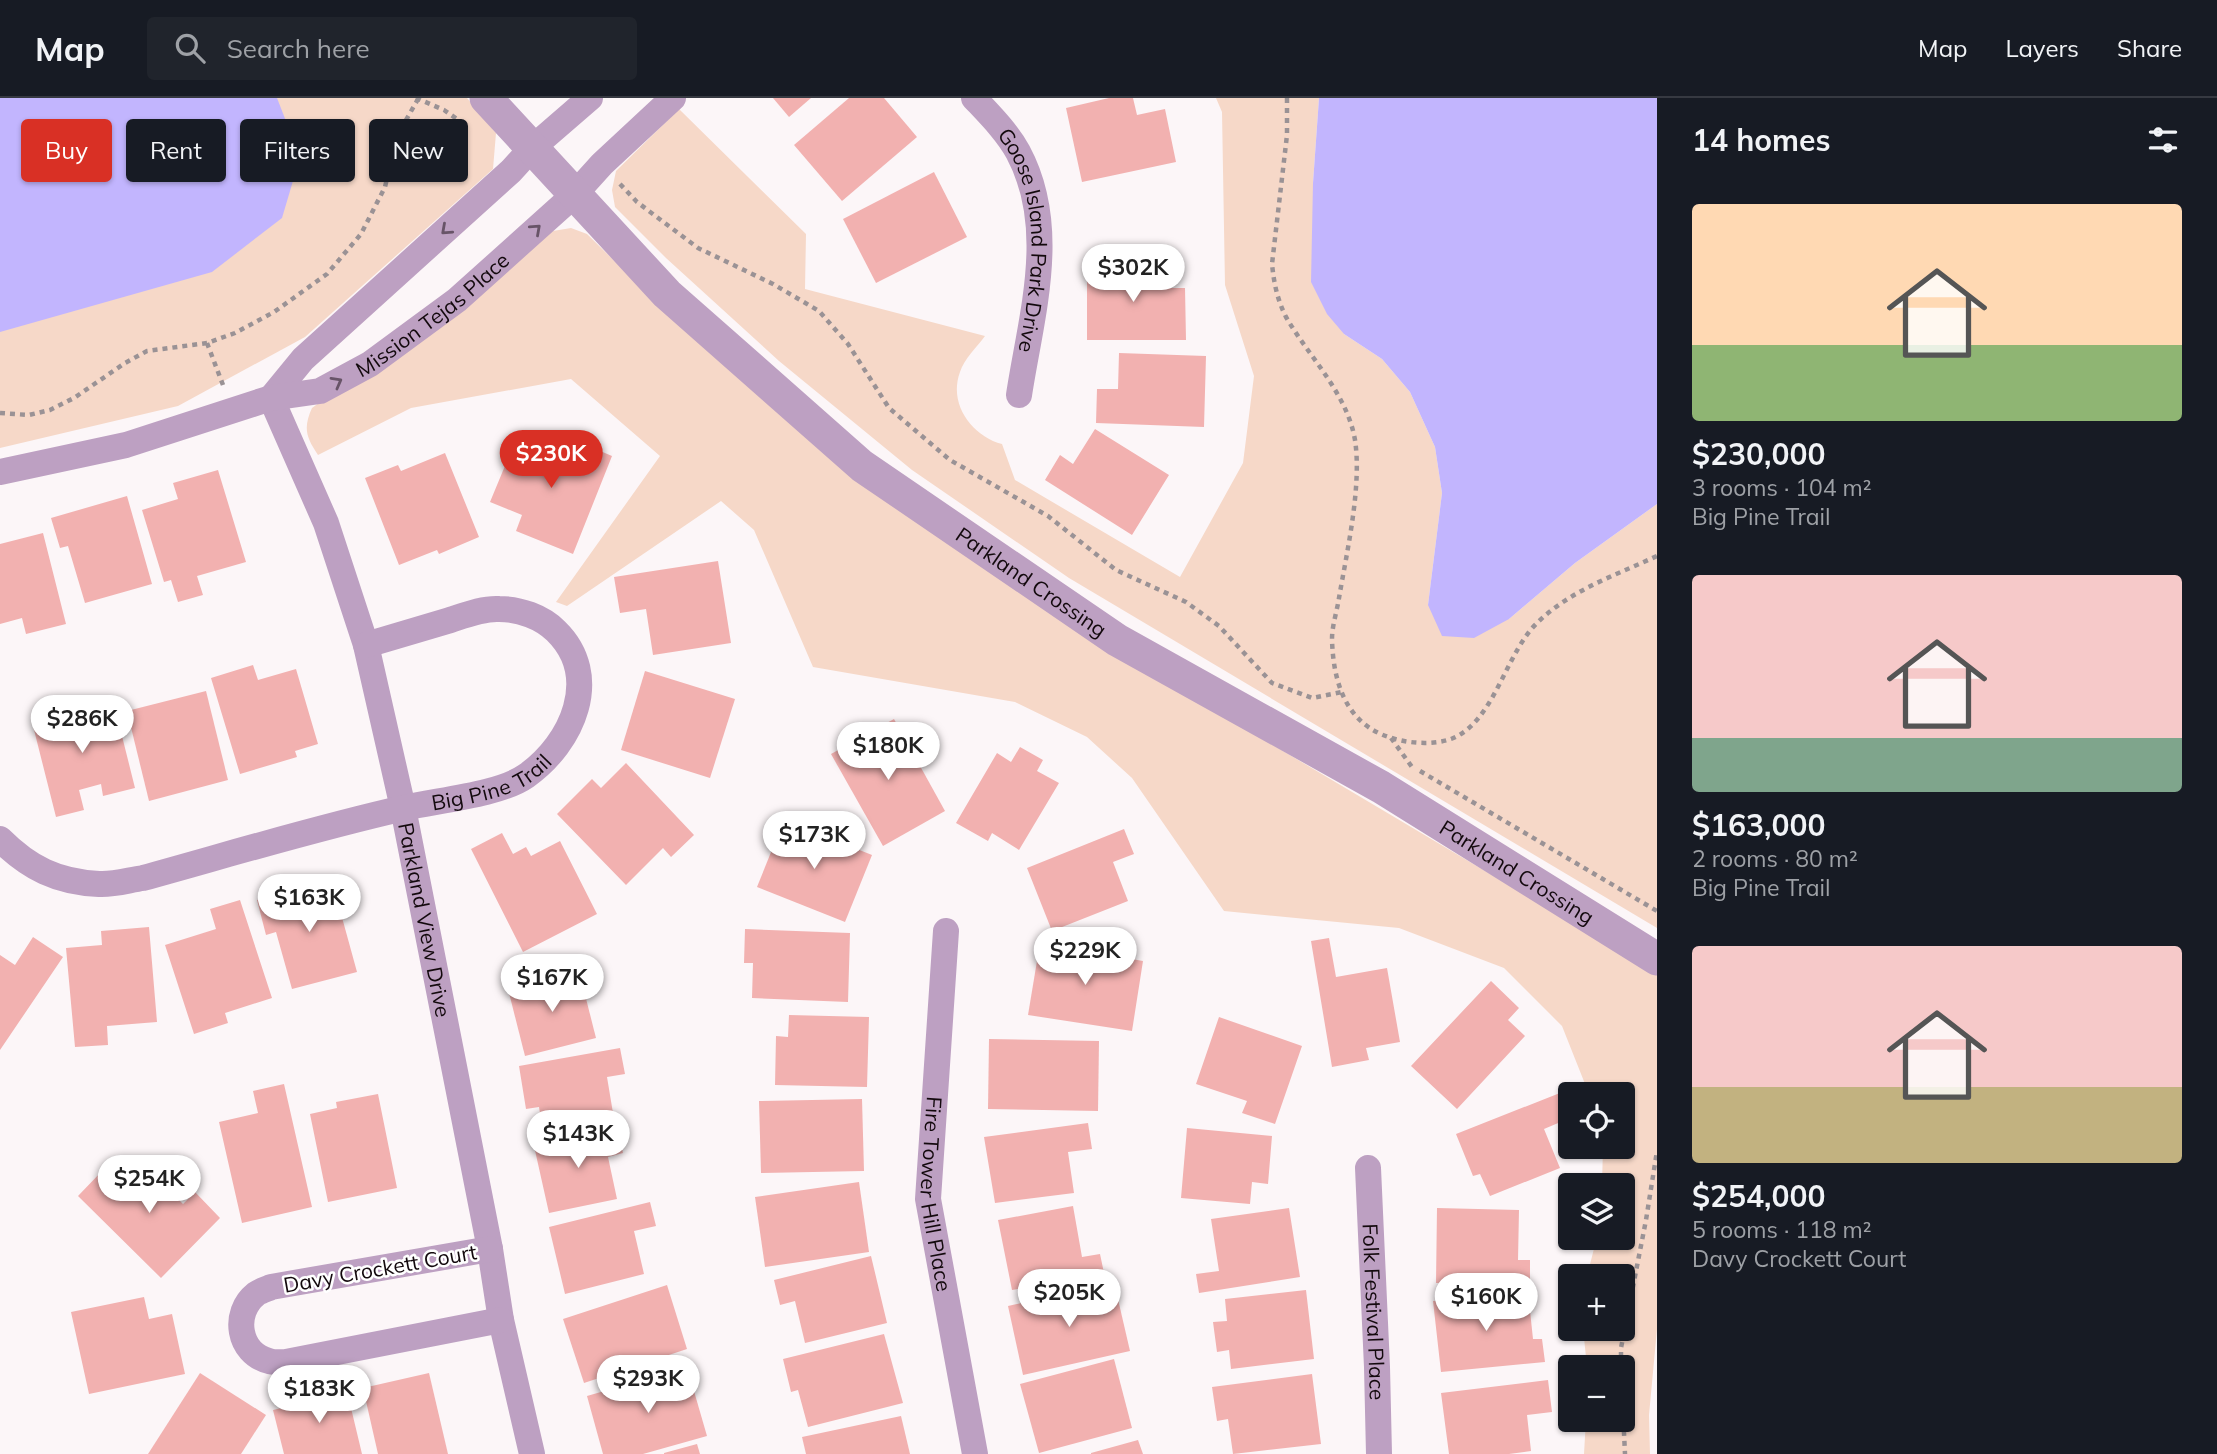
<!DOCTYPE html>
<meta charset="utf-8">
<style>
body{margin:0;font-family:Mulish,sans-serif;background:#20242c;color:#f1f3f6;height:100vh;display:flex;flex-direction:column;font-size:26px;white-space:nowrap}
*{box-sizing:border-box;margin:0}
p{font-size:23px;color:#9ea1a6}
.icon{flex:none;width:38px;height:38px;fill:none;stroke:currentColor;stroke-width:2;stroke-linecap:round;stroke-linejoin:round}
.map{position:relative;flex:1;overflow:hidden}
.drawer{display:flex;flex-direction:column;background:#171b24;width:560px}
.drawer>*{flex:none}
.hud{position:absolute;left:21px;top:21px;width:665px;height:63px;display:flex;gap:14px}
.buttons{position:absolute;left:1558px;top:984px;display:grid;gap:14px}
.buttons a{display:grid;place-items:center;width:77px;height:77px;border-radius:7px;background:#171b24;box-shadow:0 2px 5px #0004;font-size:35px}
.price{position:absolute;translate:-50% -60px;padding:0 16px;border-radius:24px;background:#fff;color:#222;font-size:23px;line-height:46px;filter:drop-shadow(0 2px 4px #0008)}
.price::after{content:'';position:absolute;left:50%;top:42px;width:21px;height:16px;margin-left:-10px;background:inherit;clip-path:polygon(0 0,100% 0,50% 100%)}
.price.on{background:#d93025;color:#fff}
ul{padding:0;list-style:none}
li{display:grid;align-content:center;gap:14px;height:371px;padding:0 35px}
li span{display:grid;place-items:center;height:217px;border-radius:7px;color:#555}
li>.icon{margin-inline-start:auto}
span .icon{width:126px;height:126px;fill:#fffc;stroke-width:1}
li b{font-size:30px}
h2{display:flex;justify-content:space-between;align-items:center;height:84px;padding:0 35px;font-size:30px}
.tag{padding:0 24px;border-radius:7px;background:#171b24;box-shadow:0 2px 5px #0004;font-size:24px;line-height:63px}
.tag.on{background:#d93025;color:#fff}
header{display:flex;align-items:center;gap:42px;box-sizing:border-box;height:98px;padding:0 35px;background:#171b24;border-bottom:2px solid #363941}
header strong{font-size:33px}
nav{display:flex;gap:38px;margin-inline-start:auto;font-size:24px}
.search{width:490px;height:63px;background:#20242c;display:flex;align-items:center;gap:18px;box-sizing:border-box;padding:0 24px;border-radius:7px;color:#9ea1a6;font-size:26px}
main{display:flex;flex:1;min-height:0}
.map>svg:first-child{display:block}
.green{fill:#f6d8c8}
.water{fill:#c2b5fe}
.building{fill:#f2b1b0}
.lines{fill:none;stroke-linecap:round;stroke-linejoin:round}
.path{stroke:#9a9295;stroke-width:4.5;stroke-dasharray:5 5;stroke-linecap:butt}
.minor{stroke:#bda0c2;stroke-width:26}
.tertiary{stroke:#bda0c2;stroke-width:33}
.oneway{stroke:#685468}
.labels{text-anchor:middle;dominant-baseline:central;stroke-width:5;stroke-linejoin:round;paint-order:stroke}
.street-label{font-size:21px;fill:#13090d;stroke:#fff}
</style>
<header>
<strong>Map</strong>
<div class="search"><svg class="icon" aria-label="search" viewBox="0 0 24 24"><circle cx="10" cy="10" r="6"/><path d="M15 15l6 6"/></svg>Search here</div>
<nav><a>Map</a><a>Layers</a><a>Share</a></nav>
</header>
<main>
<div class="map">
<svg width="1657" height="1356" viewBox="0 0 1657 1356">
<rect width="100%" height="100%" fill="#fcf6f8"/>
<g class="green">
<polygon points="0,0 467,0 496,35 493,71 305,239 178,308 0,350"/>
<path d="M1216 0H1319L1313 85 1344 236 1382 261 1410 294 1435 349 1442 395 1428 507 1509 521 1575 465 1657 406V830L1069 480 912 372 779 263 666 160 615 109 612 92 616 73 679 11 806 136 805 191 985 238C977 249 964 261 960 274 948 306 972 338 1002 346L1015 382 1180 479 1243 365 1254 278 1225 187 1222 14Z"/>
<path d="M571 130 587 136 648 196 1118 555 1657 875V1231L1649 1317 1650 1356H1584L1586 1321H1622V1269H1587L1583 1230H1622V1178H1587L1597 1139H1622V1087H1602L1603 1048H1622V996H1589L1562 928 1504 870 1399 830 1224 813 1132 680 1087 639 1015 604 813 569 754 432 721 403 567 508 556 504 660 358 571 281 411 310 318 357C306 339 303 330 312 310L553 133Z"/>
</g>
<g class="water">
<polygon points="0,0 277,0 291,36 298,66 282,120 212,174 0,234"/>
<polygon points="1319,0 1657,0 1657,406 1575,465 1509,521 1474,540 1442,538 1428,507 1442,395 1435,349 1410,294 1382,261 1344,236 1327,216 1311,184 1313,85"/>
</g>
<g class="building">
<polygon points="773,0 811,0 789,19"/>
<polygon points="849,0 884,0 917,39 842,103 794,47"/>
<polygon points="1109,0 1133,0 1137,17 1165,11 1176,64 1082,84 1066,10"/>
<polygon points="934,74 967,139 876,185 843,121"/>
<polygon points="1087,167 1163,167 1163,190 1185,190 1186,242 1087,242"/>
<polygon points="1119,255 1206,258 1204,329 1096,325 1097,291 1118,291"/>
<polygon points="1095,331 1169,377 1132,437 1045,382 1060,357 1073,366"/>
<polygon points="519,334 581,359 586,347 612,358 573,456 516,433 522,417 490,404"/>
<polygon points="445,355 479,439 439,456 437,452 399,467 365,380 398,367 401,373"/>
<polygon points="218,372 246,464 197,478 203,497 178,504 171,482 164,484 142,412 178,401 173,385"/>
<polygon points="127,398 152,486 85,505 68,448 60,450 51,420"/>
<polygon points="43,435 66,526 26,536 22,520 0,526 0,446"/>
<polygon points="718,463 731,545 653,557 646,511 620,515 614,479"/>
<polygon points="253,567 258,582 296,571 318,646 295,653 297,659 240,676 211,580"/>
<polygon points="645,573 735,601 710,680 621,652"/>
<polygon points="206,593 228,682 149,703 127,613"/>
<polygon points="99,603 103,617 116,614 135,690 103,698 101,686 79,692 84,712 56,719 31,620"/>
<polygon points="894,621 945,713 883,748 831,656"/>
<polygon points="1020,649 1043,662 1037,673 1059,685 1019,752 992,735 988,743 956,725 997,655 1011,664"/>
<polygon points="626,665 694,737 671,759 663,750 626,787 557,716 592,681 601,690"/>
<polygon points="784,722 872,757 845,824 757,789"/>
<polygon points="1124,731 1134,756 1113,764 1128,803 1052,833 1027,770"/>
<polygon points="502,735 513,756 526,749 531,758 560,743 597,816 523,854 471,751"/>
<polygon points="332,783 357,874 292,891 276,834 266,837 257,802"/>
<polygon points="240,802 272,900 225,915 228,925 194,936 165,847 216,831 210,811"/>
<polygon points="149,829 157,924 107,928 108,947 75,949 66,850 102,847 101,833"/>
<polygon points="745,831 850,835 848,904 752,900 753,865 744,865"/>
<polygon points="33,839 63,859 0,952 0,857 15,867"/>
<polygon points="1329,840 1336,879 1387,870 1400,944 1366,950 1369,962 1332,969 1311,843"/>
<polygon points="1040,845 1143,863 1132,933 1028,917"/>
<polygon points="579,873 596,940 525,958 508,891"/>
<polygon points="1491,883 1519,910 1508,922 1525,938 1457,1011 1411,968"/>
<polygon points="789,917 869,919 867,989 775,987 776,938 788,939"/>
<polygon points="1219,919 1302,948 1275,1026 1242,1015 1247,1003 1196,986"/>
<polygon points="989,941 1099,943 1098,1013 988,1011"/>
<polygon points="620,950 625,976 607,979 614,1021 543,1034 539,1009 526,1011 519,968"/>
<polygon points="284,986 312,1109 242,1125 219,1024 258,1015 253,993"/>
<polygon points="1570,991 1572,996 1570,996 1570,1020 1544,1031 1560,1070 1490,1098 1480,1076 1473,1078 1456,1036"/>
<polygon points="378,996 397,1090 328,1104 310,1016 337,1010 336,1004"/>
<polygon points="862,1001 864,1073 761,1075 759,1003"/>
<polygon points="1088,1025 1092,1051 1068,1054 1074,1095 995,1105 984,1039"/>
<polygon points="617,1030 623,1055 608,1059 617,1101 549,1115 534,1048"/>
<polygon points="1187,1030 1272,1038 1268,1086 1252,1084 1250,1106 1181,1100"/>
<polygon points="135,1058 183,1106 195,1094 220,1120 161,1180 78,1098 103,1072 112,1081"/>
<polygon points="859,1084 869,1154 765,1169 755,1099"/>
<polygon points="650,1104 656,1128 634,1133 644,1176 565,1196 549,1129"/>
<polygon points="1073,1108 1082,1159 1100,1156 1104,1175 1012,1192 998,1122"/>
<polygon points="1289,1110 1300,1179 1199,1195 1196,1176 1219,1173 1211,1121"/>
<polygon points="1437,1110 1519,1112 1518,1162 1530,1162 1530,1187 1436,1185"/>
<polygon points="871,1158 887,1225 805,1245 795,1203 780,1207 774,1182"/>
<polygon points="1114,1184 1130,1253 1023,1277 1008,1208"/>
<polygon points="667,1187 687,1251 584,1285 563,1221"/>
<polygon points="1306,1192 1314,1261 1231,1271 1229,1252 1217,1254 1213,1224 1227,1223 1225,1201"/>
<polygon points="1528,1194 1533,1241 1542,1241 1545,1264 1441,1274 1433,1203"/>
<polygon points="144,1199 149,1221 172,1216 185,1276 89,1296 71,1214"/>
<polygon points="884,1236 903,1305 808,1329 798,1292 791,1294 783,1261"/>
<polygon points="1114,1261 1132,1330 1039,1355 1020,1286"/>
<polygon points="687,1269 707,1338 643,1356 603,1356 587,1298"/>
<polygon points="200,1275 266,1317 241,1356 148,1356"/>
<polygon points="429,1275 448,1356 378,1356 363,1290"/>
<polygon points="1312,1276 1321,1346 1233,1356 1228,1321 1217,1323 1212,1289"/>
<polygon points="1548,1282 1552,1314 1527,1317 1531,1353 1509,1356 1449,1356 1441,1295"/>
<polygon points="346,1289 362,1356 284,1356 273,1312 302,1305 301,1300"/>
<polygon points="901,1318 910,1356 806,1356 802,1339"/>
<polygon points="1138,1342 1143,1356 1091,1356 1091,1355"/>
<polygon points="697,1346 700,1356 664,1356 664,1355"/>
</g>
<g class="lines">
<g class="path">
<polyline points="416,0 444,12 467,28"/>
<path d="M1287 0V37L1272 166C1274 185 1277 201 1286 219 1309 259 1347 295 1355 342 1362 388 1347 453 1339 500 1337 513 1332 528 1332 541 1333 581 1344 621 1383 637 1403 645 1430 648 1451 641 1495 624 1505 555 1538 524 1571 492 1616 477 1657 458"/>
<polyline points="620,86 637,104 698,150 773,186 819,213 848,246 889,310 950,362 1048,418 1116,472 1186,504 1219,528 1272,585 1312,600 1342,594"/>
<polyline points="207,245 223,287"/>
<polyline points="0,315 29,317 50,312 74,300 125,265 147,253 207,245 235,235 274,214 327,176 361,136 385,89 397,38 418,1"/>
<polyline points="1391,640 1412,669"/>
<polyline points="1420,673 1657,813"/>
<polyline points="1621,1269 1621,1250 1646,1122 1657,1053"/>
<polyline points="1622,1293 1625,1356"/>
</g>
<g class="minor">
<path id="s1" d="M974 0C990 17 1007 34 1018 54 1059 130 1031 218 1019 297"/>
<path id="s2" d="M271 300 326 425 366 547 403 710 490 1151 501 1222 532 1356"/>
<polyline points="271,300 303,261 511,73 531,51 590,0"/>
<path id="s3" d="M0 374 126 347 271 300 320 293 370 266 457 202 574 97 602 66 673 0"/>
<path id="s4" d="M0 741C29 770 57 784 99 786 113 787 129 782 143 780 230 756 316 730 404 710 438 702 499 697 526 678 573 645 602 578 556 533 542 519 520 511 499 511 482 510 463 518 447 523 420 531 393 539 366 547"/>
<path id="s5" d="M946 833 928 1101 975 1356"/>
<path id="s6" d="M1368 1070 1377 1269 1379 1356"/>
<path d="M490 1151 271 1189C267 1191 260 1193 256 1196 232 1215 238 1255 269 1263 274 1265 281 1264 286 1264L501 1222"/>
</g>
<path class="tertiary" id="s7" d="M486 0 667 196 862 368 1117 542 1381 689 1657 861"/>
</g>
<defs><path id="oneway-chevron" d="M-2-3.5L2.5 0L-2 3.5" fill="none" stroke-width="1.6" stroke-linecap="round" stroke-linejoin="round" transform="scale(1.75)"/></defs>
<g class="oneway">
<use href="#oneway-chevron" transform="translate(536 131) rotate(-42)"/>
<use href="#oneway-chevron" transform="translate(446 132) rotate(138)"/>
<use href="#oneway-chevron" transform="translate(337 284) rotate(-29)"/>
</g>
<g class="labels">
<g class="street-label">
<text stroke="none"><textPath href="#s1" startOffset="159">Goose Island Park Drive</textPath></text>
<text stroke="none"><textPath href="#s3" startOffset="467">Mission Tejas Place</textPath></text>
<text stroke="none"><textPath href="#s7" startOffset="732">Parkland Crossing</textPath></text>
<text stroke="none"><textPath href="#s4" startOffset="518">Big Pine Trail</textPath></text>
<text stroke="none"><textPath href="#s7" startOffset="1298">Parkland Crossing</textPath></text>
<text stroke="none"><textPath href="#s2" startOffset="546">Parkland View Drive</textPath></text>
<text stroke="none"><textPath href="#s5" startOffset="264">Fire Tower Hill Place</textPath></text>
<text transform="translate(380 1170) rotate(-10)">Davy Crockett Court</text>
<text stroke="none"><textPath href="#s6" startOffset="144">Folk Festival Place</textPath></text>
</g>
</g>
</svg>
<div class="buttons">
<a><svg class="icon" aria-label="locate" viewBox="0 0 24 24"><circle cx="12" cy="12" r="6"/><path d="M12 2v4M12 18v4M2 12h4M18 12h4"/></svg></a>
<a><svg class="icon" aria-label="layers" viewBox="0 0 24 24"><path d="M12 4l9 5-9 5-9-5zM3 14l9 5 9-5"/></svg></a>
<a>+</a>
<a>−</a>
</div>
<b class="price" style="left:1133px;top:206px">$302K</b>
<b class="price on" style="left:551px;top:392px">$230K</b>
<b class="price" style="left:82px;top:657px">$286K</b>
<b class="price" style="left:888px;top:684px">$180K</b>
<b class="price" style="left:814px;top:773px">$173K</b>
<b class="price" style="left:309px;top:836px">$163K</b>
<b class="price" style="left:1085px;top:889px">$229K</b>
<b class="price" style="left:552px;top:916px">$167K</b>
<b class="price" style="left:578px;top:1072px">$143K</b>
<b class="price" style="left:149px;top:1117px">$254K</b>
<b class="price" style="left:1069px;top:1231px">$205K</b>
<b class="price" style="left:1486px;top:1235px">$160K</b>
<b class="price" style="left:648px;top:1317px">$293K</b>
<b class="price" style="left:319px;top:1327px">$183K</b>
<div class="hud">
<a class="tag on">Buy</a>
<a class="tag">Rent</a>
<a class="tag">Filters</a>
<a class="tag">New</a>
</div>
</div>
<section class="drawer">
<h2>14 homes<svg class="icon" aria-label="filters" viewBox="0 0 24 24"><path d="M4 7h16M4 17h16"/><circle cx="9" cy="7" r="2"/><circle cx="15" cy="17" r="2"/></svg></h2>
<ul>
<li><span style="background:linear-gradient(#ffd9b3 65%,#8fb573 0)"><svg class="icon" aria-label="home" viewBox="0 0 24 24"><path d="M3 11l9-7 9 7M6 9v11h12V9"/></svg></span><div><b>$230,000</b><p>3 rooms · 104 m²</p><p>Big Pine Trail</p></div></li>
<li><span style="background:linear-gradient(#f6c9c9 75%,#7fa58c 0)"><svg class="icon" aria-label="home" viewBox="0 0 24 24"><path d="M3 11l9-7 9 7M6 9v11h12V9"/></svg></span><div><b>$163,000</b><p>2 rooms · 80 m²</p><p>Big Pine Trail</p></div></li>
<li><span style="background:linear-gradient(#f6c9c9 65%,#c2b280 0)"><svg class="icon" aria-label="home" viewBox="0 0 24 24"><path d="M3 11l9-7 9 7M6 9v11h12V9"/></svg></span><div><b>$254,000</b><p>5 rooms · 118 m²</p><p>Davy Crockett Court</p></div></li>
</ul>
</section>
</main>
